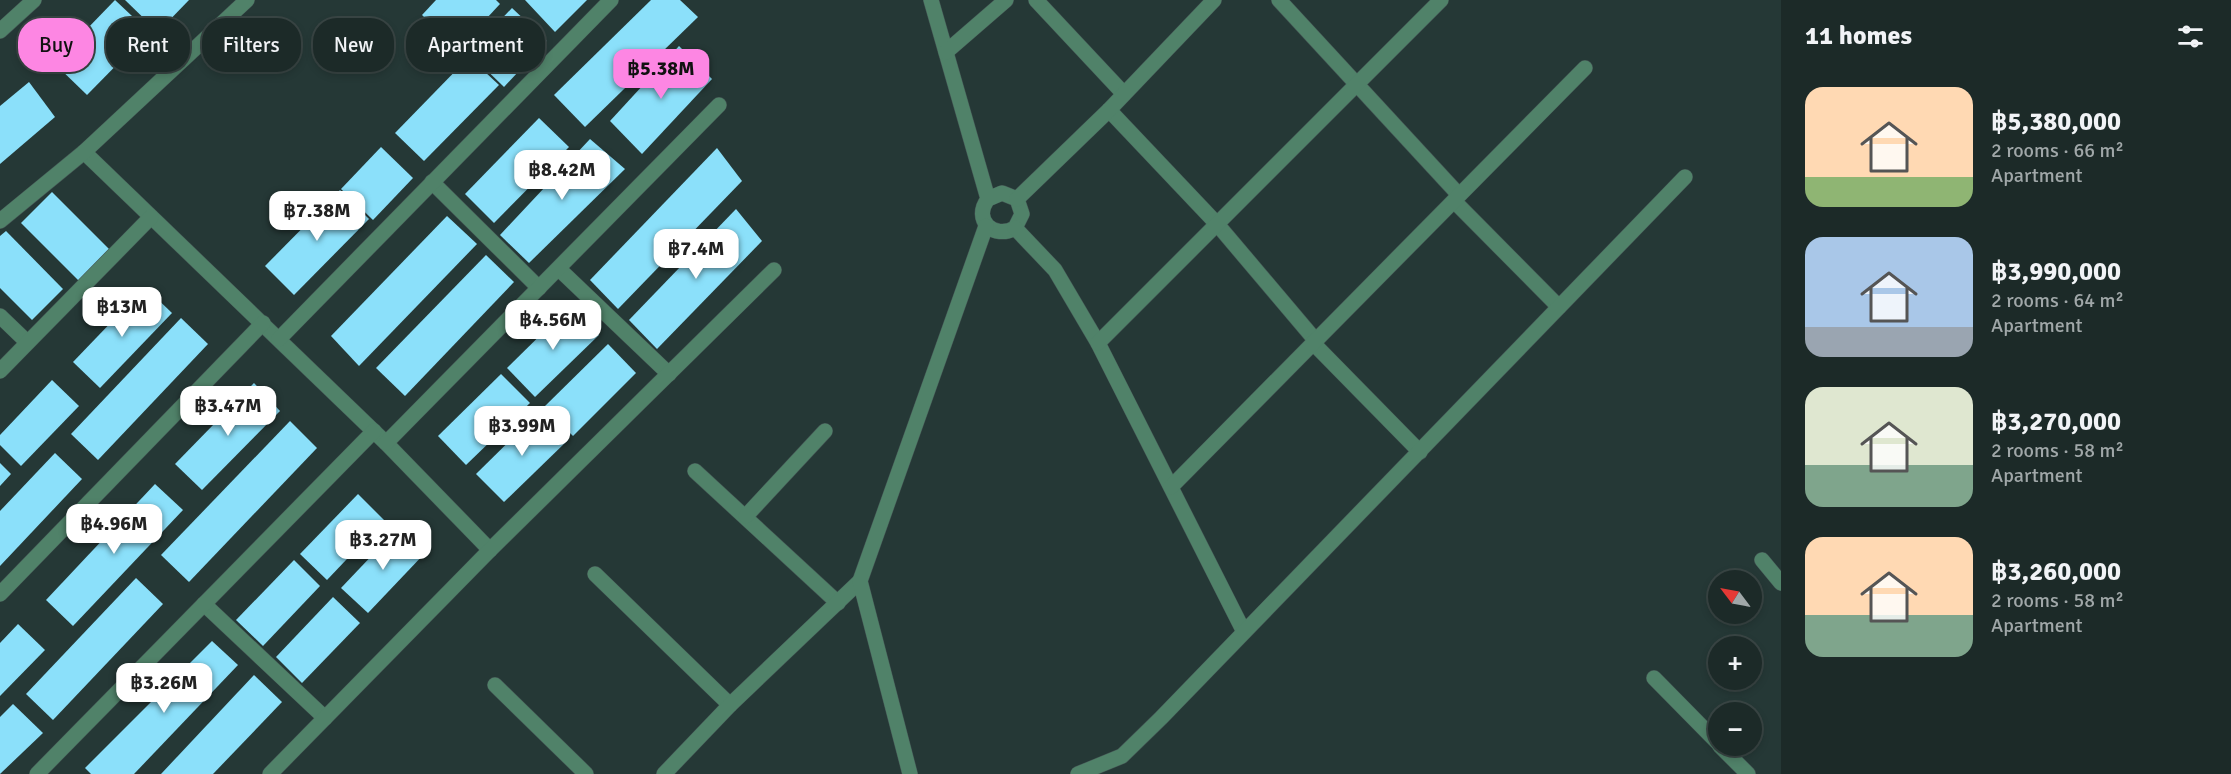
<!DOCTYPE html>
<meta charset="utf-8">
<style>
body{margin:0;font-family:Signika,sans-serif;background:#253230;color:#f1f3f6;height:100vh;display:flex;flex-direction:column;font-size:22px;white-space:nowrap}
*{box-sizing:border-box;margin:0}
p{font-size:20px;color:#a0a7a8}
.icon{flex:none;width:33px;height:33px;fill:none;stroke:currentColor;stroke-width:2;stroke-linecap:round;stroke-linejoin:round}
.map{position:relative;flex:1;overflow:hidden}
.sheet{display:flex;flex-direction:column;background:#1c2a28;width:450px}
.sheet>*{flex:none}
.guide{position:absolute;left:18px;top:18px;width:570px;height:54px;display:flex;gap:12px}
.needle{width:39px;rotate:302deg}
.buttons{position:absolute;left:1708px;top:570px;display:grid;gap:12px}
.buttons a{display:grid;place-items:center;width:54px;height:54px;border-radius:50%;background:#1c2a28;box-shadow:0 3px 9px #0003,0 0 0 2px #3a4645;font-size:30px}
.price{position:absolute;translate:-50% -51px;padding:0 14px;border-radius:12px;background:#fff;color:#222;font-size:20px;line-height:39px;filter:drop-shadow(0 2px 3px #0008)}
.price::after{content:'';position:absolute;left:50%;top:36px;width:18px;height:14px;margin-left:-9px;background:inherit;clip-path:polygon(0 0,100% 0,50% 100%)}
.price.current{background:#fd86e3;color:#111}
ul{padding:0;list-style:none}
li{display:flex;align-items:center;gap:18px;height:150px;padding:0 24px}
li span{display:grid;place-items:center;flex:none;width:168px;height:120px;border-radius:18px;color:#555}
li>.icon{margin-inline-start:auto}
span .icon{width:72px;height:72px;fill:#fffc;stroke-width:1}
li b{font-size:26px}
h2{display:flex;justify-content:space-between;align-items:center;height:72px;padding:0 24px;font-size:26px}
.chip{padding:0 21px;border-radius:24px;background:#1c2a28;box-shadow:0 3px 9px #0003,0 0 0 2px #3a4645;font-size:21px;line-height:54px}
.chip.current{background:#fd86e3;color:#111}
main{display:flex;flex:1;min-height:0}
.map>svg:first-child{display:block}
.building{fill:#8be0fa}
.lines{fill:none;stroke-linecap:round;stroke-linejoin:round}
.minor-casing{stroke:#435453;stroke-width:16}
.minor{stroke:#508269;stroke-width:15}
</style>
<main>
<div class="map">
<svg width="1781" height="774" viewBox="0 0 1781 774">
<rect width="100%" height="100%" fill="#253836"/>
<g class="building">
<polygon points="115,0 149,32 87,95 54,63"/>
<polygon points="125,0 189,0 158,32"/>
<polygon points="436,0 496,0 500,4 458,49 422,15"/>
<polygon points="525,0 587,0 555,32"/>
<polygon points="651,0 680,0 698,17 585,127 554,95"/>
<polygon points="512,8 547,41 504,87 469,53"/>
<polygon points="679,46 712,79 642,154 610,121"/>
<polygon points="469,57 499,85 424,161 395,133"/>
<polygon points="29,82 55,117 0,164 0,106"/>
<polygon points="539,118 569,147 494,223 465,194"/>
<polygon points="590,139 625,169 529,263 500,235"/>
<polygon points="381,147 413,178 373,220 341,189"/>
<polygon points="717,148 742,181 618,309 590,280"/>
<polygon points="340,190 369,219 294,295 265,266"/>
<polygon points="52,192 110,250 79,281 21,223"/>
<polygon points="736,209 762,241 657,349 629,320"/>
<polygon points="447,216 477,244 359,366 331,336"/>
<polygon points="6,231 63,289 32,320 0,288 0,236"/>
<polygon points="486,255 514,282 405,396 376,368"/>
<polygon points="145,287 172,313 100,388 73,362"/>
<polygon points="570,306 599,335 535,397 507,368"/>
<polygon points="181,318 208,344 98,460 71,434"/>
<polygon points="608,344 636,373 573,436 544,407"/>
<polygon points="501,374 530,403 466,465 438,436"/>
<polygon points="52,380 79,406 21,466 0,445 0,435"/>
<polygon points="254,383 280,411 202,490 175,464"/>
<polygon points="540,411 568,440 504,502 476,474"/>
<polygon points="290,421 317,448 189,582 161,555"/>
<polygon points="55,453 82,479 0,566 0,511"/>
<polygon points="0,463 11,474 0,486"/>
<polygon points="155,484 183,510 73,626 46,600"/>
<polygon points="358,494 384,520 327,580 300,554"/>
<polygon points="398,528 425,553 368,613 341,588"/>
<polygon points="294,560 320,586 263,646 236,620"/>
<polygon points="136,578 163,604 53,720 26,694"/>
<polygon points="333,597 360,623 302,683 276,657"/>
<polygon points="18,624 45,650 0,696 0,643"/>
<polygon points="212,641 238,665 134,774 91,774 85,768"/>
<polygon points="254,675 282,702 213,774 161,774"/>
<polygon points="13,704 43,733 0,774 0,717"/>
</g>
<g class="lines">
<g class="minor-casing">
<g id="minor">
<path d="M931 0 988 199C972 220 994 240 1015 228L1022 214 1017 199 1002 193 988 199"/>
<polyline points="1036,0 1124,94"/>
<polyline points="1279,0 1459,195"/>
<polyline points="0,31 34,0"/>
<polyline points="946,52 1006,0"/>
<polyline points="1109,110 1217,224 1316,341"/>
<polyline points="84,152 386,443 490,550"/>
<polyline points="432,182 539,288"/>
<polyline points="1017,199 1109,110 1214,0"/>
<polyline points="1454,201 1559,307"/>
<polyline points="0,221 84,152 247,0"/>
<polyline points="1015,228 1055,270 1098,343 1244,632"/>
<polyline points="559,269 669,374"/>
<polyline points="0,316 27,342"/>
<polyline points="279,339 611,0"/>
<polyline points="1098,343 1441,0"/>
<polyline points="1313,343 1420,452"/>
<polyline points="0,371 151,217"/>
<polyline points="386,443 719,105"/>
<polyline points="695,471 838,603"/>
<polyline points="1171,487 1585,68"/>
<polyline points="746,516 825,431"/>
<polyline points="1762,560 1781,583"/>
<polyline points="595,574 730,705"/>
<polyline points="0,594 263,323"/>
<polyline points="204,604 325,718"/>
<polyline points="1654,678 1719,744"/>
<polyline points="495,685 586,774"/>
<polyline points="1720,746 1748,774"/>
<polyline points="37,774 374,431"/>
<polyline points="270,774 490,550 774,270"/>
<polyline points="664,774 730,705 860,581"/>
<polyline points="910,774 860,581 986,226"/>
<polyline points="1078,774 1122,756 1161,718 1685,177"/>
</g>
</g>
<use href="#minor" class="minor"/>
</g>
</svg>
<div class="buttons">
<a><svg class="needle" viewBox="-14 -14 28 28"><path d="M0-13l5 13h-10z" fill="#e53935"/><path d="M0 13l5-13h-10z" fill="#a0a7a8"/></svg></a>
<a>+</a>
<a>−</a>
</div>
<b class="price current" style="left:661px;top:100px">฿5.38M</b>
<b class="price" style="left:562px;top:201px">฿8.42M</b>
<b class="price" style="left:317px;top:242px">฿7.38M</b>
<b class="price" style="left:696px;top:280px">฿7.4M</b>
<b class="price" style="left:122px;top:338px">฿13M</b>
<b class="price" style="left:553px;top:351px">฿4.56M</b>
<b class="price" style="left:228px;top:437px">฿3.47M</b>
<b class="price" style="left:522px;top:457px">฿3.99M</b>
<b class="price" style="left:114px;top:555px">฿4.96M</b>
<b class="price" style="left:383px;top:571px">฿3.27M</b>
<b class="price" style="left:164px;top:714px">฿3.26M</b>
<div class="guide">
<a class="chip current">Buy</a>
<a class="chip">Rent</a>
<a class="chip">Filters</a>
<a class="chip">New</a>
<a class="chip">Apartment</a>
</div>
</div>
<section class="sheet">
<h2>11 homes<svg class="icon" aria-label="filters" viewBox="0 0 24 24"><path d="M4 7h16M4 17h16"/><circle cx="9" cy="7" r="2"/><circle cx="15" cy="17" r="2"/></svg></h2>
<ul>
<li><span style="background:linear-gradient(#ffd9b3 75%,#8fb573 0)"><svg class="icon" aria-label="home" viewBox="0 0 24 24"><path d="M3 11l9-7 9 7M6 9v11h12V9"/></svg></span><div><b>฿5,380,000</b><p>2 rooms · 66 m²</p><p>Apartment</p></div></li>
<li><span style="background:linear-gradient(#a9c7e8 75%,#9aa5b1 0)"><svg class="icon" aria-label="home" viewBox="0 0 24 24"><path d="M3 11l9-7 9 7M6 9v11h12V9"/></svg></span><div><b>฿3,990,000</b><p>2 rooms · 64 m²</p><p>Apartment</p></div></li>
<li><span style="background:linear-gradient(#dfe7d0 65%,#7fa58c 0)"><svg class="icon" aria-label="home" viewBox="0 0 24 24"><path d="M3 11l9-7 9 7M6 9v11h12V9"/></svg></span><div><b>฿3,270,000</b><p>2 rooms · 58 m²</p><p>Apartment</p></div></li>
<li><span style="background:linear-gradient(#ffd9b3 65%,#7fa58c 0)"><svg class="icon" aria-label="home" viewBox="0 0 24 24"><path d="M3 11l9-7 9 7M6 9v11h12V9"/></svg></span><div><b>฿3,260,000</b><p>2 rooms · 58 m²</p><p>Apartment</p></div></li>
</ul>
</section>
</main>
